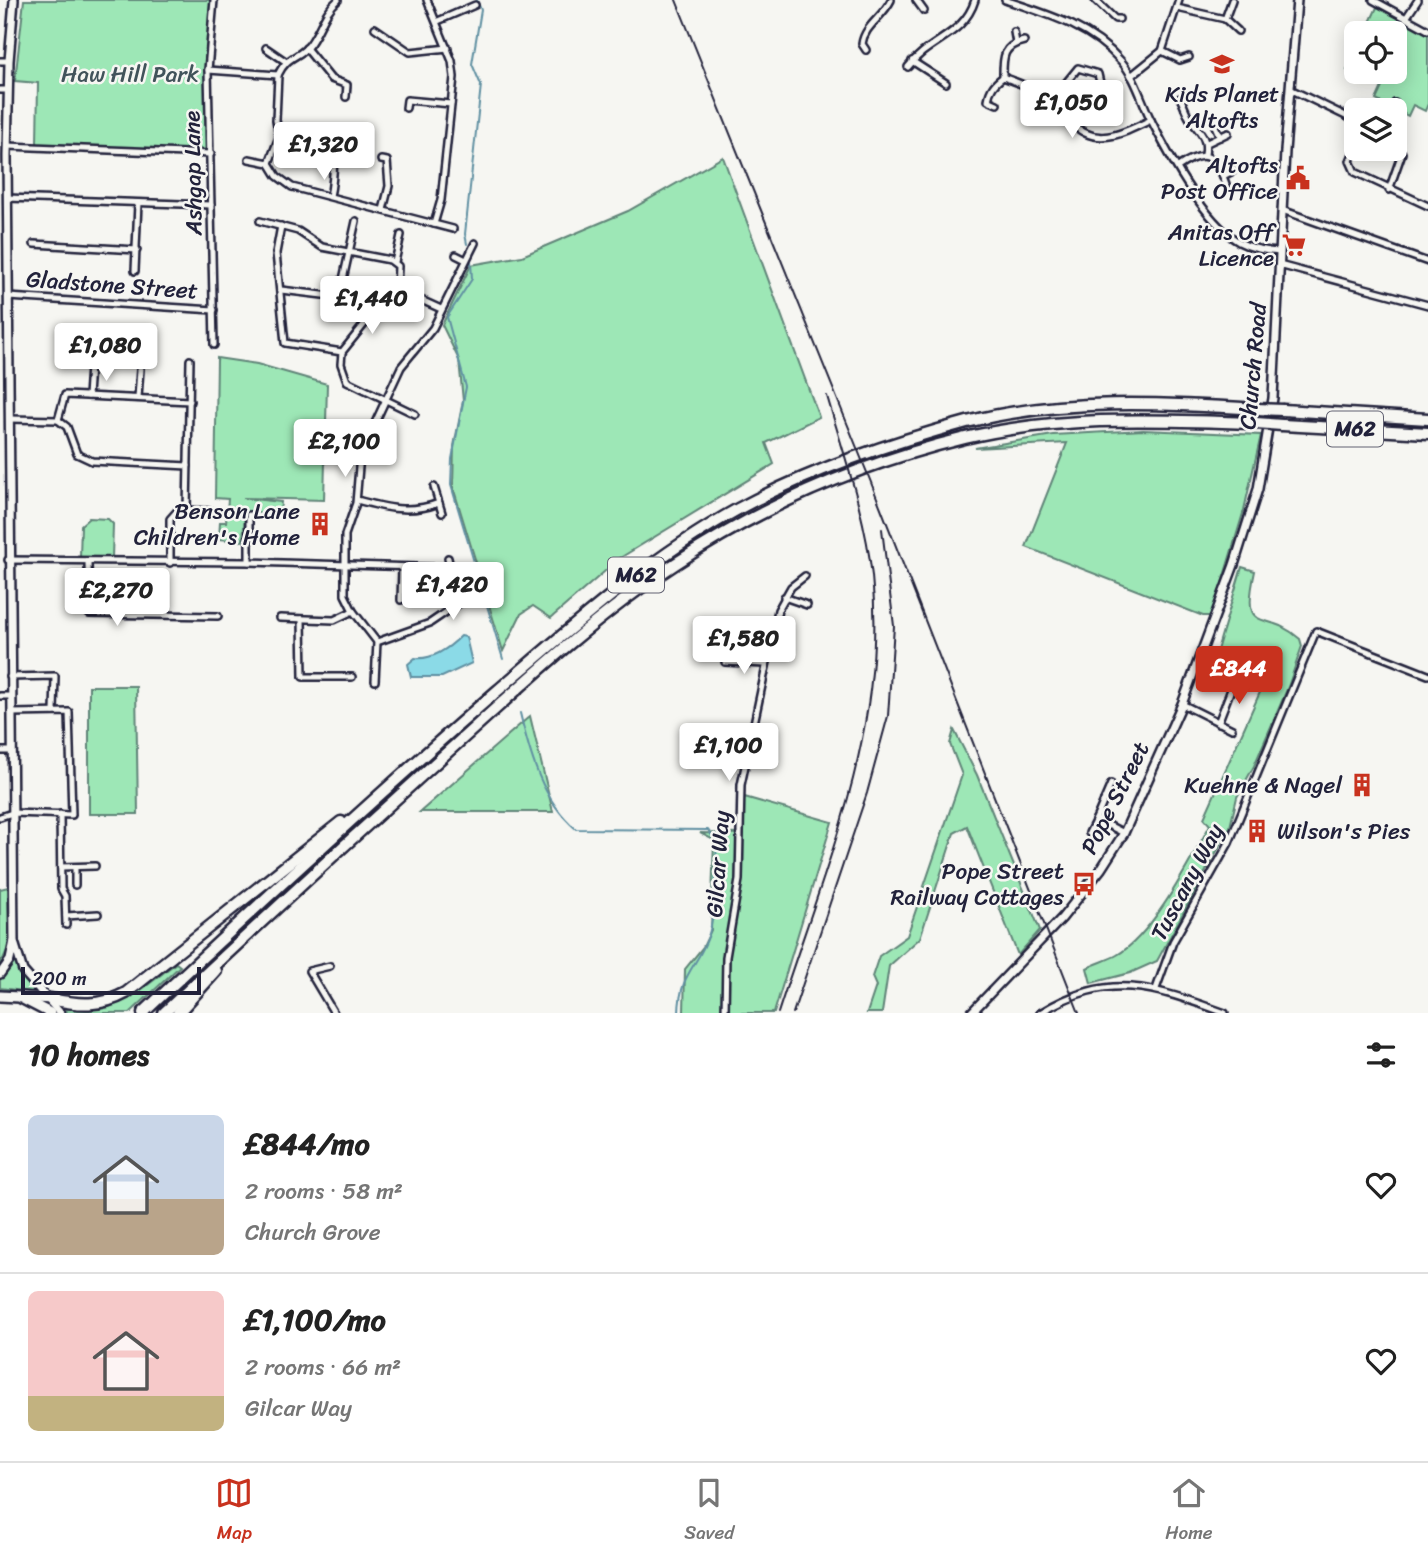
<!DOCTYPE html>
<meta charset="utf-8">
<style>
body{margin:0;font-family:Sriracha,sans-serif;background:#f2f2f2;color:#222;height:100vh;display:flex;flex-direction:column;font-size:26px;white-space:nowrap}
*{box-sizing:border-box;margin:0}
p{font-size:23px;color:#767676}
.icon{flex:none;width:38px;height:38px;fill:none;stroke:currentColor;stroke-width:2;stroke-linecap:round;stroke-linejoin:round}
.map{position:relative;height:1013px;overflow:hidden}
.side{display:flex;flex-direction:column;background:#fff;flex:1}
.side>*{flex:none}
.controls{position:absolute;left:1344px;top:21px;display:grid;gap:14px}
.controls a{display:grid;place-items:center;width:63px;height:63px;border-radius:10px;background:#fff;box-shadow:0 4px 18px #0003;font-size:35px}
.scale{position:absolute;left:21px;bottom:18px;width:180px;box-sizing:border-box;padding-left:7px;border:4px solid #22223b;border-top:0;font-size:19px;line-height:24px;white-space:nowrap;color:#22223b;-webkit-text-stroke:5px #f6f6f2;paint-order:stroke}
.price{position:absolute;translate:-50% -60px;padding:0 16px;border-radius:7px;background:#fff;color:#222;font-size:23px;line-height:46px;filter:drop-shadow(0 2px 4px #0008)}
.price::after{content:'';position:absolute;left:50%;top:42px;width:21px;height:16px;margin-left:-10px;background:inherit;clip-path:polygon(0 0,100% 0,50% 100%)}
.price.active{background:#c8321e;color:#fff}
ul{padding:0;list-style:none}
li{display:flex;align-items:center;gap:21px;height:175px;padding:0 28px}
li+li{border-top:2px solid #e0e0e0}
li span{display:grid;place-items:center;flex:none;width:196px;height:140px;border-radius:10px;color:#555}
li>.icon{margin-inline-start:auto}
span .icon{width:84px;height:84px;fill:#fffc;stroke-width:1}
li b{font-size:30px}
h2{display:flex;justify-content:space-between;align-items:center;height:84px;padding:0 28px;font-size:30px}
.dock{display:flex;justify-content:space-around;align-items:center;height:98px;border-top:2px solid #e0e0e0;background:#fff;font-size:19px;color:#767676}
.dock a{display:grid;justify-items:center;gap:4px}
.dock .active{color:#c8321e}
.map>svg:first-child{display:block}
.green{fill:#9de7b6;stroke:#608478;stroke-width:2}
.water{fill:#8bdae7;stroke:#6190a2;stroke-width:2}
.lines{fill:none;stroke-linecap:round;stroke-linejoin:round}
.stream{stroke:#6190a2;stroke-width:2}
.minor-casing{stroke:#22223b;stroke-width:10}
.tertiary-casing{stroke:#22223b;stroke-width:12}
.primary-casing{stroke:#22223b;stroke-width:14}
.motorway-casing{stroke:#22223b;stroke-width:15}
.minor{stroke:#f6f6f2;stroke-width:5}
.tertiary{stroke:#f6f6f2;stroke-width:7}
.primary{stroke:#f6f6f2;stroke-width:9}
.motorway{stroke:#f6f6f2;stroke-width:10}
.rail{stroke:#22223b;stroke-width:2}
.motorway-bridge-casing{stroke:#22223b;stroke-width:15;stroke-linecap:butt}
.motorway-bridge{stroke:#f6f6f2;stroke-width:10}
.labels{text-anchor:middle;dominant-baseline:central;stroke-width:5;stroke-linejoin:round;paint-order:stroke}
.shield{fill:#f6f6f2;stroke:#626272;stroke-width:2}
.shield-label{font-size:21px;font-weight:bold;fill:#22223b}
.park-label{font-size:23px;fill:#41535a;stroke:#f6f6f2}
.poi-label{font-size:23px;fill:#22223b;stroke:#f6f6f2;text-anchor:end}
.street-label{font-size:23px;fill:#22223b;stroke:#f6f6f2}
</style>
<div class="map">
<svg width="1428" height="1013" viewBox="0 0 1428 1013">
<rect width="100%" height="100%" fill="#f6f6f2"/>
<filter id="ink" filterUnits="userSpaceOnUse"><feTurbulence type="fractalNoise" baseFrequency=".0143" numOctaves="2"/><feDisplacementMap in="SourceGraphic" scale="14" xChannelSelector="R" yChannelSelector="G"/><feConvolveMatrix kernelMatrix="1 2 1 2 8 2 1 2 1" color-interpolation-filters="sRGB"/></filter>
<g filter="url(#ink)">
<g class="green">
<polygon points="24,0 211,0 205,67 209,149 205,152 37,144 38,83 15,81"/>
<polygon points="1379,3 1428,30 1428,104 1425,111 1413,105 1408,116 1376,100 1382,87 1347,70 1356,50 1356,72 1395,72 1395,33 1365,33"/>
<polygon points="723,157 819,417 766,443 774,464 620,558 551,618 533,606 521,614 503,651 453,487 454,446 463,401 459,360 442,325 471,265 522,256 628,211"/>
<polygon points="217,358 257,364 327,384 324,500 243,498 281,502 280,514 245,512 243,541 219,539 220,522 226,522 228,499 215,498"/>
<polygon points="1143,430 1261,435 1244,510 1212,616 1203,616 1026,547 1067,443 975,448 1053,435"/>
<polygon points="89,518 108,519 113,524 112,558 80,557 81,525"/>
<path d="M1242 567 1255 571C1240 639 1265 607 1300 639L1302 646 1288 687 1254 766 1237 797 1230 827 1157 961 1130 973 1091 983 1087 968C1097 963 1108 960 1117 955 1153 935 1190 861 1210 825L1204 818 1261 690 1212 667Z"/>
<polygon points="89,686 136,686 138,814 89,814"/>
<polygon points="530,716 553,812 420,812"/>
<polygon points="954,730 977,775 1040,930 1018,955 967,826 954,833 920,938 889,966 882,1013 867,1013 876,986 872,977 879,956 907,936 962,775 950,744"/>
<polygon points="741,796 832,822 774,1013 684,1013 685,969 703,947 711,930 714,840 700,833 740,834"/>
<polygon points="8,887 9,946 0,966 0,889"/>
<path d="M13 957C18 972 25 982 38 993L0 988V977Z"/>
<path d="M176 963 180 966 130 1013H67L66 1009C120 1013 135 994 176 963Z"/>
</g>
<path class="water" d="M461 636 466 637 472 663 442 677H411L408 664 415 658C433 660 449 648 461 636Z"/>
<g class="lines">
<g class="stream">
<polyline points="467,244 465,234 481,85 472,64 481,10 477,0"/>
<polyline points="471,261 472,279 447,317 466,387 452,459 451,485 503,659"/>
<path d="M520 713C530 755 542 800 576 829L708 830 717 843C715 872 717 905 709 934 698 968 680 971 679 1013"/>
</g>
<g class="minor-casing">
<g id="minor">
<polyline points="214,0 208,70 214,345"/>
<polyline points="427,0 452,61 454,77 441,200 434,224"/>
<polyline points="916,0 924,11"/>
<path d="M1005 0C1047 14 1090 26 1121 61 1135 77 1141 99 1150 118 1168 154 1204 222 1239 242 1252 249 1265 251 1280 252"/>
<polyline points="1095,0 1115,19 1119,19"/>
<polyline points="1373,0 1428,30"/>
<polyline points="1177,8 1225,19 1232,0"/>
<polyline points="1406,18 1418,0"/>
<polyline points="1225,19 1238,31"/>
<polyline points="438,21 475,5"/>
<polyline points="375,28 410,52 448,48"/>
<polyline points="1014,32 1016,43"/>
<polyline points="266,48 285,61"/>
<polyline points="306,48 331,79 347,85 346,97"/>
<path d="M866 50 862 44C864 26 883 17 891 0"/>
<polyline points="1162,51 1180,60 1189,57"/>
<polyline points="0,61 9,61"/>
<polyline points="912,61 946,83"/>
<path d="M908 67C929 39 964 36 975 0"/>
<path d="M208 70 278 75C287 55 300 58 310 44 321 29 324 12 338 0"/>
<polyline points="278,75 276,120 279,137 269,163 277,176 292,187 453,229"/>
<polyline points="1131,76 1162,51 1179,0"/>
<path d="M1003 77C1020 83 1038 90 1053 101 1060 107 1065 115 1071 122 1095 149 1124 133 1151 120"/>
<path d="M1003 77C1003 58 1002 46 1024 41"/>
<polyline points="1290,89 1356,121"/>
<polyline points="0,90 8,90"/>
<path d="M1180 98C1184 105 1186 113 1190 119 1200 133 1208 137 1205 155"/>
<polyline points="1052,100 1078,68 1098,74 1100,83"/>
<path d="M997 104 988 100C990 89 994 84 1003 77"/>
<polyline points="406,108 407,100 451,104"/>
<polyline points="1392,110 1395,103"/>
<polyline points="1215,126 1220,137"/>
<polyline points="325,135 344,137"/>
<polyline points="1207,143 1228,133"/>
<polyline points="7,146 211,154"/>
<polyline points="1356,147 1350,161 1355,172 1428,206"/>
<polyline points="249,159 269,163"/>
<polyline points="381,160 387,161 389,186 383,210"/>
<path d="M1178 167C1205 148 1215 154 1226 184"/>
<polyline points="1223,176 1233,171"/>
<polyline points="1389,190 1402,153 1395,140"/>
<path d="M330 196C335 175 333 157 335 136"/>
<polyline points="7,198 211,205"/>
<polyline points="1282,210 1428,262"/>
<polyline points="260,221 298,231 322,247 390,260 398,266 397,289 388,295 342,352 341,364 347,381 415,414"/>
<polyline points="281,226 276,253 285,343 342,352"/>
<polyline points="34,244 137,250"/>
<polyline points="456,255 466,260"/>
<polyline points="395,262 401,235"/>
<polyline points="1279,265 1428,305"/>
<polyline points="135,271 138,203"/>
<polyline points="397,289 441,309"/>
<polyline points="281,290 331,296 340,293 356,221"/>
<polyline points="8,297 214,310"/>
<polyline points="84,366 96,367"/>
<polyline points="88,396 90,366"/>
<polyline points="138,398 140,369"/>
<polyline points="9,419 58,420 67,427 77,454 92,461 188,466"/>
<polyline points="58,420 65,395 190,401"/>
<polyline points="434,487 442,513"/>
<path d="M357 500C386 508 410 514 439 503"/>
<polyline points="187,510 190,360"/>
<polyline points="8,560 249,562 451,568"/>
<polyline points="88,562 89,614 218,616"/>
<polyline points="249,562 249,515"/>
<polyline points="170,563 170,519 178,510 211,511"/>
<polyline points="784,597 807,605"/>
<polyline points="401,600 402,569"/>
<polyline points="280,618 334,620 353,611"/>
<polyline points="302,619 303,677 352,677"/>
<polyline points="377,642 430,623 458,604 448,558"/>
<polyline points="725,662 765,664"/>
<polyline points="10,677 55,676 54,712"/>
<polyline points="375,681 377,642 353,611 345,595 345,535 356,503 360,455 401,367 433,328 475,243"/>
<polyline points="0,696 11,696"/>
<polyline points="1182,704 1232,729"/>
<polyline points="1218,723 1235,679"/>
<polyline points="0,751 11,751"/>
<polyline points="1111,784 1096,819 1124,833"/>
<polyline points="60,814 61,889 65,896 66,925"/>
<polyline points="0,817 12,813 72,815 69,712 11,713"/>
<polyline points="1089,833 1096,819"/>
<polyline points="61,867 95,866"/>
<polyline points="75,885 75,867"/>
<polyline points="66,916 98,914"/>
<polyline points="330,966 309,971 334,1013"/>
<polyline points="1156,989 1173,942 1229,843 1316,631 1428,675"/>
<polyline points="725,1013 726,957 739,880 741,785 778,610 791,587 805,576"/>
<path d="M1040 1013C1109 970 1154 987 1225 1013"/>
</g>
</g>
<g class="tertiary-casing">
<g id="tertiary">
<polyline points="14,942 23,971 60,1013"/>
<polyline points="0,974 10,960 14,941 7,156 9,61 14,0"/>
<polyline points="971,1013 1062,918 1101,869 1124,833 1182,704 1234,565 1258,489 1273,398 1285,151 1297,0"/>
</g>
</g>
<g class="primary-casing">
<g id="primary">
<polyline points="0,996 19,997 50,1013"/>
<polyline points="21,997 51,999"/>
</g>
</g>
<g class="motorway-casing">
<g id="motorway">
<polyline points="1283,410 1428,419"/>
<polyline points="1282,425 1428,433"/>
<path d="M51 999C78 1005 101 1007 126 993L341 822"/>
<path d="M143 1013C259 904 376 796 496 692 573 626 649 558 738 509 810 470 889 443 967 422 1060 398 1163 403 1257 409"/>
<path d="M164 1013C252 930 341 848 431 767 509 697 588 621 675 564 764 505 862 463 965 438 1061 415 1159 420 1256 423"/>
<polyline points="178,1013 216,971"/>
</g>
</g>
<use href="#minor" class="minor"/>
<use href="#tertiary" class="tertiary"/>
<use href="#primary" class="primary"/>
<use href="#motorway" class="motorway"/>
<g class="rail">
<polyline points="676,0 870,480 1079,1013"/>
<path d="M778 1013C823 872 888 727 872 576 865 514 844 455 827 396"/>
<polyline points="793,1013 867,793 888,716 894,626 882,529"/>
</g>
<g class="motorway-bridge-casing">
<g id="motorway-bridge">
<polyline points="1257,409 1283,410"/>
<polyline points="1256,423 1282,425"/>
</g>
</g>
<use href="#motorway-bridge" class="motorway-bridge"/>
</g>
</g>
<defs>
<g id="school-bare" transform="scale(1.89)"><path d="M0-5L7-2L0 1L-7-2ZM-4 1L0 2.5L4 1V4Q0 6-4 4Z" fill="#c8321e" stroke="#f6f6f2" stroke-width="2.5" paint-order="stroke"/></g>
<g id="civic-bare" transform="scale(1.89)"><path d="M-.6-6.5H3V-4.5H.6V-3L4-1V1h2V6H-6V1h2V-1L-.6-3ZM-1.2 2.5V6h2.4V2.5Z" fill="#c8321e" stroke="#f6f6f2" stroke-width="2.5" paint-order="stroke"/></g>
<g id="supermarket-bare" transform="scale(1.89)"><path d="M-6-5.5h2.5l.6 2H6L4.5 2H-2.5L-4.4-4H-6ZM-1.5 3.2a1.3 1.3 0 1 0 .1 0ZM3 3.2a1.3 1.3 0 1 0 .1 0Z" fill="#c8321e" stroke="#f6f6f2" stroke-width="2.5" paint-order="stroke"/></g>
<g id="building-bare" transform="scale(1.89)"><path d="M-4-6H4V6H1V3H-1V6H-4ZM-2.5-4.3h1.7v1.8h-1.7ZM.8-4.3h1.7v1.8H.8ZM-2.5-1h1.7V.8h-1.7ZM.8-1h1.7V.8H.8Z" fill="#c8321e" stroke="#f6f6f2" stroke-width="2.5" paint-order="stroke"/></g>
<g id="bus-bare" transform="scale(1.89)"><path d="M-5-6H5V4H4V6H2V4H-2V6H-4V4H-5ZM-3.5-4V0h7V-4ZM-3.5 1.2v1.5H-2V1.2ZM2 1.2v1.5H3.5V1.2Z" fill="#c8321e" stroke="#f6f6f2" stroke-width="2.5" paint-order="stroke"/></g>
</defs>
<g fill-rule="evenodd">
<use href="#school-bare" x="1222" y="64"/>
<use href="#civic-bare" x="1298" y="178"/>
<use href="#supermarket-bare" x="1294" y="245"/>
<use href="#building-bare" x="320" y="524"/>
<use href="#building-bare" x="1362" y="785"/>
<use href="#building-bare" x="1257" y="831"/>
<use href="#bus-bare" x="1084" y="884"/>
</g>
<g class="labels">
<g class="shield">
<rect x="1327" y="411.5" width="56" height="35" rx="5"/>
<rect x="608" y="557.5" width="56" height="35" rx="5"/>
</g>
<g class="shield-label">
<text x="1355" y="429">M62</text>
<text x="636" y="575">M62</text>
</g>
<g class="park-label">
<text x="130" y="74">Haw Hill Park</text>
</g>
<g class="poi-label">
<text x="1222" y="94" text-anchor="middle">Kids Planet<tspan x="1222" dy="26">Altofts</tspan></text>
<text x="1278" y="165">Altofts<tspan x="1278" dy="26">Post Office</tspan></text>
<text x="1274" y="232">Anitas Off<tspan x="1274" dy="26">Licence</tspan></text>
<text x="300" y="511">Benson Lane<tspan x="300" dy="26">Children's Home</tspan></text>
<text x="1342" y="785">Kuehne &amp; Nagel</text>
<text x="1277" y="831" text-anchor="start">Wilson's Pies</text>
<text x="1064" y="871">Pope Street<tspan x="1064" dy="26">Railway Cottages</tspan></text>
</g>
<g class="street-label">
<text transform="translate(193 173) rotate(-91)">Ashgap Lane</text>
<text transform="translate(112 285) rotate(4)">Gladstone Street</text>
<text transform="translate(1253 366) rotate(-85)">Church Road</text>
<text transform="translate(1115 798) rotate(-63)">Pope Street</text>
<text transform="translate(718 864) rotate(-86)">Gilcar Way</text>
<text transform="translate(1187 882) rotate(-62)">Tuscany Way</text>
</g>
</g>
</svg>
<div class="controls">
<a><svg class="icon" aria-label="locate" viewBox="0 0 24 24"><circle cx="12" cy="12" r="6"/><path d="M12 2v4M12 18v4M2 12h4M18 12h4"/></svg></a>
<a><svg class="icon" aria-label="layers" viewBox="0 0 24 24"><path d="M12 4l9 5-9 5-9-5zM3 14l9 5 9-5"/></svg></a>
</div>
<div class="scale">200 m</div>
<b class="price" style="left:1072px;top:140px">£1,050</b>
<b class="price" style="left:324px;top:182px">£1,320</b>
<b class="price" style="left:372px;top:336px">£1,440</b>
<b class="price" style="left:106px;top:383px">£1,080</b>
<b class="price" style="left:345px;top:479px">£2,100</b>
<b class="price" style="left:453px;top:622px">£1,420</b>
<b class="price" style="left:117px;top:628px">£2,270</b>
<b class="price" style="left:744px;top:676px">£1,580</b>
<b class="price active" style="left:1239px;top:706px">£844</b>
<b class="price" style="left:729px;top:783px">£1,100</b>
</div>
<section class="side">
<h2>10 homes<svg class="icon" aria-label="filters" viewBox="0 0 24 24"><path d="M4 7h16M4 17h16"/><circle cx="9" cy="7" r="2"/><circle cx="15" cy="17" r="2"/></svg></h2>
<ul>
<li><span style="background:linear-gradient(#c9d6e8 60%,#b9a48a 0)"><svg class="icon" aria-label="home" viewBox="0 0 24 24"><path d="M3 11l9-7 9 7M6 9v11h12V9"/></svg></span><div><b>£844/mo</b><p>2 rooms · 58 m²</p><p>Church Grove</p></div><svg class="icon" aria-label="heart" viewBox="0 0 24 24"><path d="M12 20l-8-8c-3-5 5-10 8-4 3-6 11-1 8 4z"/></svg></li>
<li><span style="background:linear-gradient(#f6c9c9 75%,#c2b280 0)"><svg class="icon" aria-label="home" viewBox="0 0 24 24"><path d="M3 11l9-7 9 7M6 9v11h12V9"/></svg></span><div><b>£1,100/mo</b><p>2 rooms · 66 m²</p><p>Gilcar Way</p></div><svg class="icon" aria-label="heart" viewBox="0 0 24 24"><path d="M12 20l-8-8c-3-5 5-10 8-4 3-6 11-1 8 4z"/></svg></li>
</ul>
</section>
<nav class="dock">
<a class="active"><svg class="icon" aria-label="map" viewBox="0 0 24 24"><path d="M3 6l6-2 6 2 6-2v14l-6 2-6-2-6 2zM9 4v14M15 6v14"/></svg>Map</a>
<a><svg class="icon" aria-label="saved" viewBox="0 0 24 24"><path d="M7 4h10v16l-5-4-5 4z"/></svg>Saved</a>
<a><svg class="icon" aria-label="home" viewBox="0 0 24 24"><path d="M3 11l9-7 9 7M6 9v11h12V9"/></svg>Home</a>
</nav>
